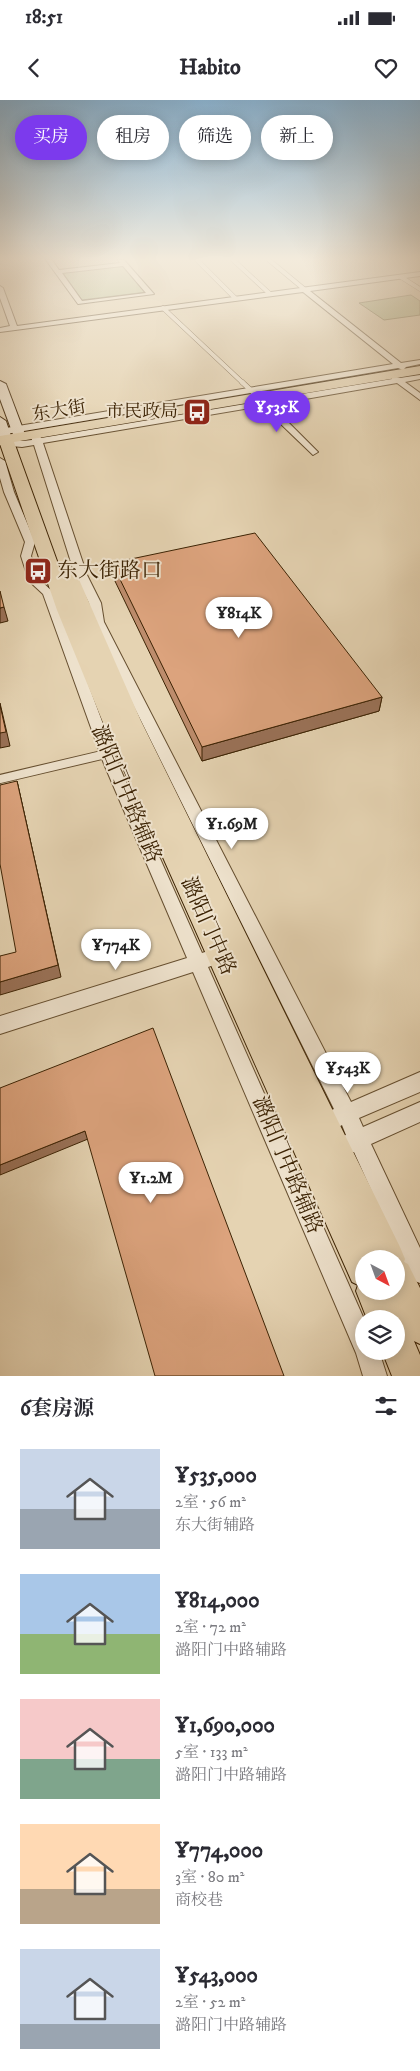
<!DOCTYPE html>
<html lang="zh">
<meta charset="utf-8">
<style>
body{margin:0;font-family:"IM FELL DW Pica","Noto Serif SC",serif;background:#f2f2f3;color:#2b2b33;height:100vh;display:flex;flex-direction:column;font-size:19px;white-space:nowrap}
*{box-sizing:border-box;margin:0}
p{font-size:16px;color:#7c7c81}
.icon{flex:none;width:28px;height:28px;fill:none;stroke:currentColor;stroke-width:2;stroke-linecap:round;stroke-linejoin:round}
.map{position:relative;height:1276px;overflow:hidden}
.side{display:flex;flex-direction:column;background:#fff;flex:1}
.side>*{flex:none}
.hud{position:absolute;left:15px;top:15px;width:390px;height:45px;display:flex;gap:10px}
.needle{width:32px;rotate:139deg}
.tools{position:absolute;left:355px;top:1150px;display:grid;gap:10px}
.tools a{display:grid;place-items:center;width:50px;height:50px;border-radius:50%;background:#fff;box-shadow:0 2px 12px #0003;font-size:25px}
.price{position:absolute;translate:-50% -42px;padding:0 11px;border-radius:18px;background:#fff;color:#222;font-size:16px;line-height:32px;filter:drop-shadow(0 1px 2px #0008)}
.price::after{content:'';position:absolute;left:50%;top:30px;width:15px;height:11px;margin-left:-8px;background:inherit;clip-path:polygon(0 0,100% 0,50% 100%)}
.price.current{background:#7c3aed;color:#fff}
ul{padding:0;list-style:none}
li{display:flex;align-items:center;gap:15px;height:125px;padding:0 20px}
li span{display:grid;place-items:center;flex:none;width:140px;height:100px;border-radius:0px;color:#555}
li>.icon{margin-inline-start:auto}
span .icon{width:60px;height:60px;fill:#fffc;stroke-width:1}
li b{font-size:21px}
h2{display:flex;justify-content:space-between;align-items:center;height:60px;padding:0 20px;font-size:21px}
.chip{padding:0 18px;border-radius:22px;background:#fff;box-shadow:0 2px 12px #0003;font-size:18px;line-height:45px}
.chip.current{background:#7c3aed;color:#fff}
.status{display:flex;justify-content:space-between;align-items:center;height:35px;padding:0 25px;background:#fff;direction:ltr}
.status svg{height:14px;fill:currentColor}
header{display:flex;justify-content:space-between;align-items:center;height:65px;padding:0 20px;background:#fff;font-size:22px;font-weight:700}
.map>svg:first-child{display:block}
.green{fill:#b5bc8c;stroke:#787048}
.lines{fill:none;stroke-linecap:round;stroke-linejoin:round}
.service-far3-casing{stroke:#664f30;stroke-width:5}
.service-far2-casing{stroke:#664f30;stroke-width:5.5}
.service-far1-casing{stroke:#664f30;stroke-width:8}
.service-casing{stroke:#664f30;stroke-width:10}
.minor-casing{stroke:#664f30;stroke-width:2}
.secondary-casing{stroke:#3c2304;stroke-width:2}
.primary-casing{stroke:#3c2304;stroke-width:2}
.service-far3{stroke:#eee2cd;stroke-width:4}
.service-far2{stroke:#eee2cd;stroke-width:4.5}
.service-far1{stroke:#eee2cd;stroke-width:6}
.service{stroke:#eee2cd;stroke-width:8}
.minor{fill:#eee2cd;fill-rule:evenodd}
.secondary{fill:#eee2cd;fill-rule:evenodd}
.primary{fill:#e5d3b2;fill-rule:evenodd}
.wall{fill:#bd8c6c;stroke:#3c2304}
.shaded-wall{fill:#9a7258;stroke:#3c2304}
.building{fill:#dca37d;stroke:#3c2304}
.labels{text-anchor:middle;dominant-baseline:central;stroke-width:4;stroke-linejoin:round;paint-order:stroke}
.far-street-label{font-size:18px;fill:#3c2304;stroke:#eee2cd}
.far-poi-label{font-size:18px;fill:#3c2304;stroke:#eee2cd;text-anchor:end}
.poi-label{font-size:21px;fill:#3c2304;stroke:#eee2cd;text-anchor:start}
.street-label{font-size:21px;fill:#3c2304;stroke:#eee2cd}
</style>
<div class="status"><b>18:51</b><svg viewBox="0 0 49 12"><path d="M0 12V9h3v3zM5 12V6h3v6zM10 12V3h3v9zM15 12V0h3v12zM26 1h20v11H26zM47 4h2v5h-2z"/></svg></div>
<header><svg class="icon" aria-label="back" viewBox="0 0 24 24"><path d="M15 5l-7 7 7 7"/></svg>Habito<svg class="icon" aria-label="heart" viewBox="0 0 24 24"><path d="M12 20l-8-8c-3-5 5-10 8-4 3-6 11-1 8 4z"/></svg></header>
<div class="map">
<svg width="420" height="1276" viewBox="0 0 420 1276">
<rect width="100%" height="100%" fill="#e5d3b2"/>
<filter id="stains"><feTurbulence type="fractalNoise" baseFrequency=".004" numOctaves="4"/><feColorMatrix values="0 0 0 0 .2 0 0 0 0 .09 0 0 0 0 .02 0 0 0 .5 -.17"/></filter>
<radialGradient id="worn" r=".72"><stop offset=".6" stop-color="#630" stop-opacity="0"/><stop offset="1" stop-color="#630" stop-opacity=".3"/></radialGradient>
<g class="green">
<polygon points="124,165 147,192 82,200 63,173"/>
<polygon points="411,195 420,201 420,215 384,220 359,203"/>
</g>
<g class="lines">
<g class="service-far3-casing">
<g id="service-far3">
<polyline points="197,160 235,198"/>
<polyline points="233,160 270,194"/>
<polyline points="269,160 304,189"/>
<polyline points="401,177 420,189"/>
<polyline points="163,208 243,283"/>
</g>
</g>
<g class="service-far2-casing">
<polyline id="service-far2" points="242,282 258,297"/>
</g>
<g class="service-far1-casing">
<polyline id="service-far1" points="118,651 123,650"/>
</g>
<g class="service-casing">
<polyline id="service" points="0,679 123,650"/>
</g>
<g class="minor-casing">
<g id="minor">
<path d="M46 160H52L59 170 120 163 118 160H124L154 194 78 204ZM123 166 146 193 82 201 62 173Z"/>
<polygon points="420,172 420,176 310,191 401,263 420,260 420,264 406,267 403,270 398,268 0,335 0,329 393,264 303,192 0,232 0,228 10,226 0,198 0,186 3,188 17,226"/>
<polygon points="420,275 420,279 405,282 420,293 420,300 397,283 271,305 318,352 313,355 262,306 43,343 87,475 101,503 104,522 351,1002 420,972 420,992 359,1018 363,1027 420,1002 420,1022 371,1044 420,1148 420,1183 412,1180 354,1052 336,1059 324,1055 321,1048 324,1041 346,1035 342,1025 321,1037 314,1034 311,1027 317,1016 334,1009 92,522 89,503 75,475 34,345 22,347 0,345 0,339 22,341 32,340 30,334 35,331 38,332 41,338 258,302 256,299 260,296 266,300 392,279 392,276 400,278"/>
<polygon points="0,358 5,361 14,392 35,442 31,456 40,480 54,493 118,664 202,853 208,851 214,853 217,859 214,865 208,867 364,1219 364,1251 379,1251 387,1276 363,1276 356,1253 193,872 0,934 0,916 187,858 104,664 43,494 29,481 21,456 25,442 4,392 0,378"/>
</g>
</g>
<g class="secondary-casing">
<g id="secondary">
<polygon points="0,281 6,284 26,337 24,340 16,340 14,337 0,299"/>
<polygon points="0,317 6,321 12,339 10,342 6,343 0,339"/>
</g>
</g>
<g class="primary-casing">
<path id="primary" d="M420 266V274L14 342 61 472 68 470 74 471 77 475 141 621 400 1147 405 1159 404 1162 408 1164 420 1188V1244L414 1241 420 1255V1276H392L382 1251H396V1219H367L356 1191 358 1185 352 1182 104 625 57 510 0 344V336ZM364 1159H396V1191H364Z"/>
</g>
<use href="#service-far3" class="service-far3"/>
<use href="#service-far2" class="service-far2"/>
<use href="#service-far1" class="service-far1"/>
<use href="#service" class="service"/>
<use href="#minor" class="minor"/>
<use href="#secondary" class="secondary"/>
<use href="#primary" class="primary"/>
</g>
<polygon class="wall" points="112,463 382,597 379,611 202,661 113,477"/>
<g class="shaded-wall">
<polygon points="4,507 8,521 0,523 0,508"/>
<polygon points="382,597 379,611 202,661 202,647"/>
<polygon points="0,603 10,646 0,648"/>
<polygon points="17,681 61,877 0,895 0,882 58,865"/>
<polygon points="85,1031 88,1039 0,1075 0,1065"/>
</g>
<g class="building">
<polygon points="255,433 382,597 202,647 112,463"/>
<polygon points="0,491 4,507 0,508"/>
<polygon points="0,605 6,632 0,633"/>
<polygon points="17,681 58,865 0,882 0,856 16,852 0,764 0,685"/>
<polygon points="153,928 284,1276 155,1276 85,1031 0,1065 0,988"/>
</g>
<linearGradient id="sky" x2="0" y2="1"><stop stop-color="#89b4d4"/><stop offset="0.47" stop-color="#f3ebdc"/><stop offset="1" stop-color="#f3ebdc" stop-opacity="0"/></linearGradient>
<rect width="420" height="338" fill="url(#sky)"/>
<defs>
<g id="bus-square" transform="scale(1.4375)"><rect x="-9" y="-9" width="18" height="18" rx="4" fill="#8f2418" stroke="#eee2cd"/><path d="M-5-6H5V4H4V6H2V4H-2V6H-4V4H-5ZM-3.5-4V0h7V-4ZM-3.5 1.2v1.5H-2V1.2ZM2 1.2v1.5H3.5V1.2Z" fill="#fff"/></g>
</defs>
<g fill-rule="evenodd">
<use href="#bus-square" x="197" y="312"/>
<use href="#bus-square" x="38" y="471"/>
</g>
<g class="labels">
<g class="far-street-label">
<text transform="translate(59 311) rotate(-9)">东大街</text>
</g>
<g class="far-poi-label">
<text x="178" y="312">市民政局</text>
</g>
<g class="poi-label">
<text x="57" y="471">东大街路口</text>
</g>
<g class="street-label">
<text transform="translate(126 694) rotate(67)">潞阳门中路辅路</text>
<text transform="translate(208 826) rotate(66)">潞阳门中路</text>
<text transform="translate(287 1065) rotate(67)">潞阳门中路辅路</text>
</g>
</g>
<rect width="100%" height="100%" filter="url(#stains)"/>
<rect width="100%" height="100%" fill="url(#worn)"/>
</svg>
<div class="tools">
<a><svg class="needle" viewBox="-14 -14 28 28"><path d="M0-13l5 13h-10z" fill="#e53935"/><path d="M0 13l5-13h-10z" fill="#7c7c81"/></svg></a>
<a><svg class="icon" aria-label="layers" viewBox="0 0 24 24"><path d="M12 4l9 5-9 5-9-5zM3 14l9 5 9-5"/></svg></a>
</div>
<b class="price current" style="left:277px;top:333px">¥535K</b>
<b class="price" style="left:239px;top:539px">¥814K</b>
<b class="price" style="left:232px;top:750px">¥1.69M</b>
<b class="price" style="left:116px;top:871px">¥774K</b>
<b class="price" style="left:348px;top:994px">¥543K</b>
<b class="price" style="left:151px;top:1104px">¥1.2M</b>
<div class="hud">
<a class="chip current">买房</a>
<a class="chip">租房</a>
<a class="chip">筛选</a>
<a class="chip">新上</a>
</div>
</div>
<section class="side">
<h2>6套房源<svg class="icon" aria-label="filters" viewBox="0 0 24 24"><path d="M4 7h16M4 17h16"/><circle cx="9" cy="7" r="2"/><circle cx="15" cy="17" r="2"/></svg></h2>
<ul>
<li><span style="background:linear-gradient(#c9d6e8 60%,#9aa5b1 0)"><svg class="icon" aria-label="home" viewBox="0 0 24 24"><path d="M3 11l9-7 9 7M6 9v11h12V9"/></svg></span><div><b>¥535,000</b><p>2室 · 56 m²</p><p>东大街辅路</p></div></li>
<li><span style="background:linear-gradient(#a9c7e8 60%,#8fb573 0)"><svg class="icon" aria-label="home" viewBox="0 0 24 24"><path d="M3 11l9-7 9 7M6 9v11h12V9"/></svg></span><div><b>¥814,000</b><p>2室 · 72 m²</p><p>潞阳门中路辅路</p></div></li>
<li><span style="background:linear-gradient(#f6c9c9 60%,#7fa58c 0)"><svg class="icon" aria-label="home" viewBox="0 0 24 24"><path d="M3 11l9-7 9 7M6 9v11h12V9"/></svg></span><div><b>¥1,690,000</b><p>5室 · 133 m²</p><p>潞阳门中路辅路</p></div></li>
<li><span style="background:linear-gradient(#ffd9b3 65%,#b9a48a 0)"><svg class="icon" aria-label="home" viewBox="0 0 24 24"><path d="M3 11l9-7 9 7M6 9v11h12V9"/></svg></span><div><b>¥774,000</b><p>3室 · 80 m²</p><p>商校巷</p></div></li>
<li><span style="background:linear-gradient(#c9d6e8 75%,#9aa5b1 0)"><svg class="icon" aria-label="home" viewBox="0 0 24 24"><path d="M3 11l9-7 9 7M6 9v11h12V9"/></svg></span><div><b>¥543,000</b><p>2室 · 52 m²</p><p>潞阳门中路辅路</p></div></li>
</ul>
</section>
